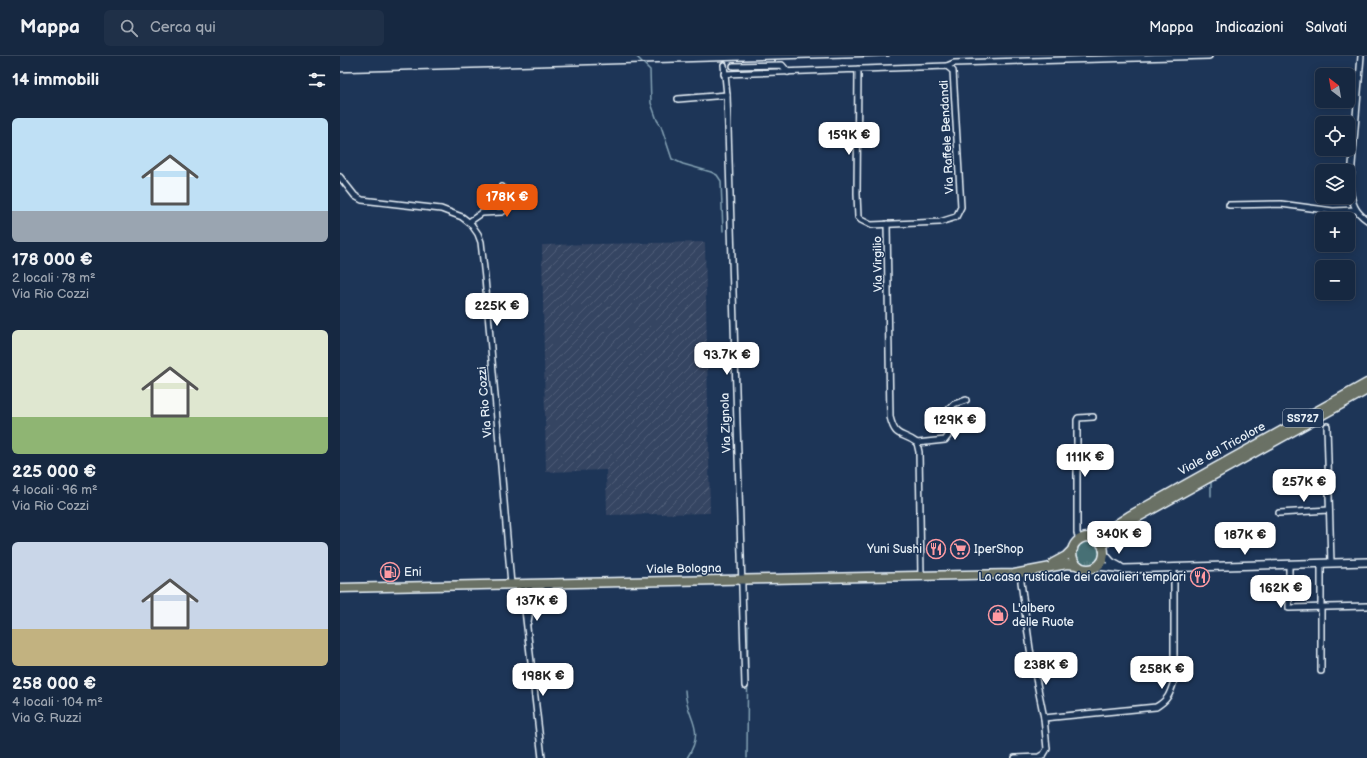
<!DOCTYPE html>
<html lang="it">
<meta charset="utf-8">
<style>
body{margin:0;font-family:"Balsamiq Sans",sans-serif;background:#1f3048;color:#f1f3f6;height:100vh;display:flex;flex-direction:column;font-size:15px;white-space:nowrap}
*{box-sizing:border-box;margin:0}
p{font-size:13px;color:#9ea6b1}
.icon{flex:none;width:22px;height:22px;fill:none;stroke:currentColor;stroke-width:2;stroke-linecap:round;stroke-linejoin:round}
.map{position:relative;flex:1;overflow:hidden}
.drawer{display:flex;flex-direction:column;background:#162841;width:340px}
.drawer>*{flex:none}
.needle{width:26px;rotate:329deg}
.fabs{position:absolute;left:975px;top:12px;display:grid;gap:8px}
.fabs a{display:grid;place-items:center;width:40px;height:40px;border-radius:6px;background:#162841;box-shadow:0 2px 10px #0003,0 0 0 1px #35445a;font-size:20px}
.price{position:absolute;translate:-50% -34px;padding:0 9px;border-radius:8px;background:#fff;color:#222;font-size:13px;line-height:26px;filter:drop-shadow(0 1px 2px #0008)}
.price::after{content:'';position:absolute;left:50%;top:24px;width:12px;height:9px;margin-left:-6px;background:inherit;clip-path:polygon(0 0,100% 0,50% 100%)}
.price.selected{background:#ea580c;color:#fff}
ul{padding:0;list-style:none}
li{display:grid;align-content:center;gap:8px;height:212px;padding:0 12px}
li span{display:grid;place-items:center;height:124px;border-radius:6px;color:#555}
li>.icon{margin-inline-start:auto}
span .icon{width:72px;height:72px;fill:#fffc;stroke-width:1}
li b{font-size:17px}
h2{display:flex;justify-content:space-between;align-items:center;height:48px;padding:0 12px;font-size:17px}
header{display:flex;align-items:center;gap:24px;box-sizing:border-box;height:56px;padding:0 20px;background:#162841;border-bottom:1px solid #35445a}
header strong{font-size:19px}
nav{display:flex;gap:22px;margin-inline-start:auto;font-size:14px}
.search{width:280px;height:36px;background:#1f3048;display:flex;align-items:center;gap:10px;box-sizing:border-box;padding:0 14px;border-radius:6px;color:#9ea6b1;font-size:15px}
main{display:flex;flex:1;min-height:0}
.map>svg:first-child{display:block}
.industrial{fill:url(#industrial-furrows)}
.grass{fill:url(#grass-tufts);stroke:#98b0b6}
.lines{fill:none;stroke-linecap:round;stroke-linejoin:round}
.stream{stroke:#84a2b4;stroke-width:1.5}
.minor-casing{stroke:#e8f1f8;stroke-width:8}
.secondary-casing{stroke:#e8f1f8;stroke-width:10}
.primary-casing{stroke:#e8f1f8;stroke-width:11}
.trunk-casing{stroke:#e8f1f8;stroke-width:11}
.minor{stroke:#1d3557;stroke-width:5}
.secondary{stroke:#1d3557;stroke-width:7}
.primary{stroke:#6a7165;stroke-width:8}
.trunk{stroke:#6a7165;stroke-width:8}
.rail{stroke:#e8f1f8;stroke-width:1.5}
.labels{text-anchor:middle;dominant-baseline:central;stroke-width:3;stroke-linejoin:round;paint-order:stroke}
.shield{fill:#1d3557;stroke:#abb9c8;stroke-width:1}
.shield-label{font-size:11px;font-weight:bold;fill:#e8f1f8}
.street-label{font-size:12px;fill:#e8f1f8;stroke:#1d3557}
.poi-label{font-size:12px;fill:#e8f1f8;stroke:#1d3557;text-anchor:start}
</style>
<header>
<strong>Mappa</strong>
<div class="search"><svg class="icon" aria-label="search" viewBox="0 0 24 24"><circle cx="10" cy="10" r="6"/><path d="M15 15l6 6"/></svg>Cerca qui</div>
<nav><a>Mappa</a><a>Indicazioni</a><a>Salvati</a></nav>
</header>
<main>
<section class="drawer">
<h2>14 immobili<svg class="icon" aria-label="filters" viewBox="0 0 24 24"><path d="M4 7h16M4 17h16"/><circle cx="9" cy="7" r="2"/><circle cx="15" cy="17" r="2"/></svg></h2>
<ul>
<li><span style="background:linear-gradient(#bfe0f5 75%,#9aa5b1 0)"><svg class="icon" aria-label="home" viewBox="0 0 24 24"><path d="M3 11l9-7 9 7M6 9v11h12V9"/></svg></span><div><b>178 000 €</b><p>2 locali · 78 m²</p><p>Via Rio Cozzi</p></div></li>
<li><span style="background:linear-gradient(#dfe7d0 70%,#8fb573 0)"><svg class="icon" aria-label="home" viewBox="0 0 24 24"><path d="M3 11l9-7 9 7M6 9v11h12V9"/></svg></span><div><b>225 000 €</b><p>4 locali · 96 m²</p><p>Via Rio Cozzi</p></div></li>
<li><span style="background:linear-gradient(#c9d6e8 70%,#c2b280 0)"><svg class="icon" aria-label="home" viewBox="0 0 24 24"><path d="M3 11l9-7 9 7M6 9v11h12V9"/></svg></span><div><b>258 000 €</b><p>4 locali · 104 m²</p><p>Via G. Ruzzi</p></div></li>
</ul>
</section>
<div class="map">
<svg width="1027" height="702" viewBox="0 0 1027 702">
<defs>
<pattern id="industrial-furrows" width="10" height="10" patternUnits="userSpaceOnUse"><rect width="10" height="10" fill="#344462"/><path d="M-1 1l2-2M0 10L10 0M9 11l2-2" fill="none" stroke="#515f79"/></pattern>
<pattern id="grass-tufts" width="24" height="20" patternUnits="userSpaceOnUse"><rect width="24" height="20" fill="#477075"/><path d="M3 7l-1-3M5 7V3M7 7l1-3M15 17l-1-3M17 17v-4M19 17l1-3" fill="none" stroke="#628589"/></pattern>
</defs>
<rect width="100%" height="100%" fill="#1d3557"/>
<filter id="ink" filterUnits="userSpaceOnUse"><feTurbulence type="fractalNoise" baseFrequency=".025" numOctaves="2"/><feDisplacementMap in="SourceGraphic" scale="8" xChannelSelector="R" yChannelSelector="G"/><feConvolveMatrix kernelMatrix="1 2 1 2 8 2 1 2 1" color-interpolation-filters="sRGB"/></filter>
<g filter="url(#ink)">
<polygon class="industrial" points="365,186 370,457 267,459 266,414 206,416 202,189"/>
<circle class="grass" cx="748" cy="497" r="13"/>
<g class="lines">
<g class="stream">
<polyline points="296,0 310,14 311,47 317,64 321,70 332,103 343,108 371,116 377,119 381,125 383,175"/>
<polyline points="871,425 871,440"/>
<path d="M345 634C346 664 367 671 347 702"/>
<polyline points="407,702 408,570"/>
</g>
<g class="minor-casing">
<g id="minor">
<path d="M1021 0 1010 133C1012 147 1015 156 1027 164"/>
<polyline points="384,9 387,39 405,630"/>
<polyline points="393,10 442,9 448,16"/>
<polyline points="607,10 614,7 869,0"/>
<polyline points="384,18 607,10 613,15 621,151 616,161 600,166 531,169 521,164 518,161 517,138 518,13"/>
<polyline points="338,43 387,39"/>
<polyline points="0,121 15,140 22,144 101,153 122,161 131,168 138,178 141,186 145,222 171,528"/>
<polyline points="889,149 941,148 993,155 1015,154"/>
<polyline points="129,166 142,157 162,156 165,154 162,131"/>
<path d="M547 168 550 361C556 384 561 375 577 387L579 396 581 520"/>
<polyline points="987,370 991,507"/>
<polyline points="577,387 605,384 608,380 609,353 614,348 626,344"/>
<polyline points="939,457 989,454"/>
<polyline points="739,484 737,477 737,364 738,362 753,361"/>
<polyline points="949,508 949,552 1027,550"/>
<polyline points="182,528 202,702"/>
<polyline points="188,528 192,541 188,566"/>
<polyline points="192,548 203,536 213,528"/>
<polyline points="981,615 981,507"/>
<path d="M704 662 816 651C828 644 830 638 834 625V512"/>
<polyline points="675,702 699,701 704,698 707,693 704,662 690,593 681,526 683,516"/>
</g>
</g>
<g class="secondary-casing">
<g id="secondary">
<polyline points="764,498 771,506 780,511"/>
<polyline points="758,510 784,513 1027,506"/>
</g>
</g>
<g class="primary-casing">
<g id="primary">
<circle cx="748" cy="497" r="16"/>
<polyline points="713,507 726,500 733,493"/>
<polyline points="0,532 674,518 727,508 737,509"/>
</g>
</g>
<g class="trunk-casing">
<g id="trunk">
<polyline points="751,482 760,479 789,460 1027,327"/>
<polyline points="763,490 774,477 784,469 1027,334"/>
</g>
</g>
<use href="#minor" class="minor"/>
<use href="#secondary" class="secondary"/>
<use href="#primary" class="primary"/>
<use href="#trunk" class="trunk"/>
<polyline class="rail" points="0,16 549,0"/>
</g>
</g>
<defs>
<g id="restaurant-ring" transform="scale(1)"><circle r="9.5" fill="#1d3557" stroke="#ff9aa2" stroke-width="1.5"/><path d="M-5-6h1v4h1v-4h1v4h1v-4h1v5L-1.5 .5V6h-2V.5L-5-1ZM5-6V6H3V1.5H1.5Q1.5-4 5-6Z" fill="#ff9aa2"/></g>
<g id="supermarket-ring" transform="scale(1)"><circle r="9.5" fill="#1d3557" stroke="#ff9aa2" stroke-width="1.5"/><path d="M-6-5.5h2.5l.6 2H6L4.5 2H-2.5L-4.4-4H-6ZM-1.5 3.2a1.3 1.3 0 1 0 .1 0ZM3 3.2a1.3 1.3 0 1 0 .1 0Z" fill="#ff9aa2"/></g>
<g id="fuel-ring" transform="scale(1)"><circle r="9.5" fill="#1d3557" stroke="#ff9aa2" stroke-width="1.5"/><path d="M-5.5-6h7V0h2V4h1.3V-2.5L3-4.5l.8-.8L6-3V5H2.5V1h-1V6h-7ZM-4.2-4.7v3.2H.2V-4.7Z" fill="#ff9aa2"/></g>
<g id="shop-ring" transform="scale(1)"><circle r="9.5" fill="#1d3557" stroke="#ff9aa2" stroke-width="1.5"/><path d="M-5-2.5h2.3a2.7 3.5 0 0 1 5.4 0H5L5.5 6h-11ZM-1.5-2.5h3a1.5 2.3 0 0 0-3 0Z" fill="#ff9aa2"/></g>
</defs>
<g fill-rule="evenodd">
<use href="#restaurant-ring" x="596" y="493"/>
<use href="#supermarket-ring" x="620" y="493"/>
<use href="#fuel-ring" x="50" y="516"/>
<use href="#restaurant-ring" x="860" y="521"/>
<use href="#shop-ring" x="658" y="559"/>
</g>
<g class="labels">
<rect class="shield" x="943" y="353" width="40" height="18" rx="3"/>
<g class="shield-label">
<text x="963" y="362">SS727</text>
</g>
<g class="street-label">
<text transform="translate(607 81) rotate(-93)">Via Raffele Bendandi</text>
<text transform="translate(538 208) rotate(-91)">Via Virgilio</text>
<text transform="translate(145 346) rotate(-95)">Via Rio Cozzi</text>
<text transform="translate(386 367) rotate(-92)">Via Zignola</text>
<text transform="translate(882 393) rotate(-29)">Viale del Tricolore</text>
<text transform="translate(344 513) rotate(-1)">Viale Bologna</text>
</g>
<g class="poi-label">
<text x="582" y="493" text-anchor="end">Yuni Sushi</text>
<text x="634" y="493">IperShop</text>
<text x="64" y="516">Eni</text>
<text x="846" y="521" text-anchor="end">La casa rusticale dei cavalieri templari</text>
<text x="672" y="552">L'albero<tspan x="672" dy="14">delle Ruote</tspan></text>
</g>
</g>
</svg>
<div class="fabs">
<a><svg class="needle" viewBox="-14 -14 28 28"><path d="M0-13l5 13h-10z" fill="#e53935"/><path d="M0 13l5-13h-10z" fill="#9ea6b1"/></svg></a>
<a><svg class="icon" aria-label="locate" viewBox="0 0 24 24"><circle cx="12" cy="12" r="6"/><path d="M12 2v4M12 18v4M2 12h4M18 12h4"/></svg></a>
<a><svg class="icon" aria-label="layers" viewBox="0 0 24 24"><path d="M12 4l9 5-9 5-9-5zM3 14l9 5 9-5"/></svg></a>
<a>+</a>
<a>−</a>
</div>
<b class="price" style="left:509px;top:100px">159K €</b>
<b class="price selected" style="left:167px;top:162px">178K €</b>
<b class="price" style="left:157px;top:271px">225K €</b>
<b class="price" style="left:387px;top:320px">93.7K €</b>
<b class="price" style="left:615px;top:385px">129K €</b>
<b class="price" style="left:745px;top:422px">111K €</b>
<b class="price" style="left:964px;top:447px">257K €</b>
<b class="price" style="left:779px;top:499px">340K €</b>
<b class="price" style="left:905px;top:500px">187K €</b>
<b class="price" style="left:941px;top:553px">162K €</b>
<b class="price" style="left:197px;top:566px">137K €</b>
<b class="price" style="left:706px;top:630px">238K €</b>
<b class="price" style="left:822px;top:634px">258K €</b>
<b class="price" style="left:203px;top:641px">198K €</b>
</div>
</main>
